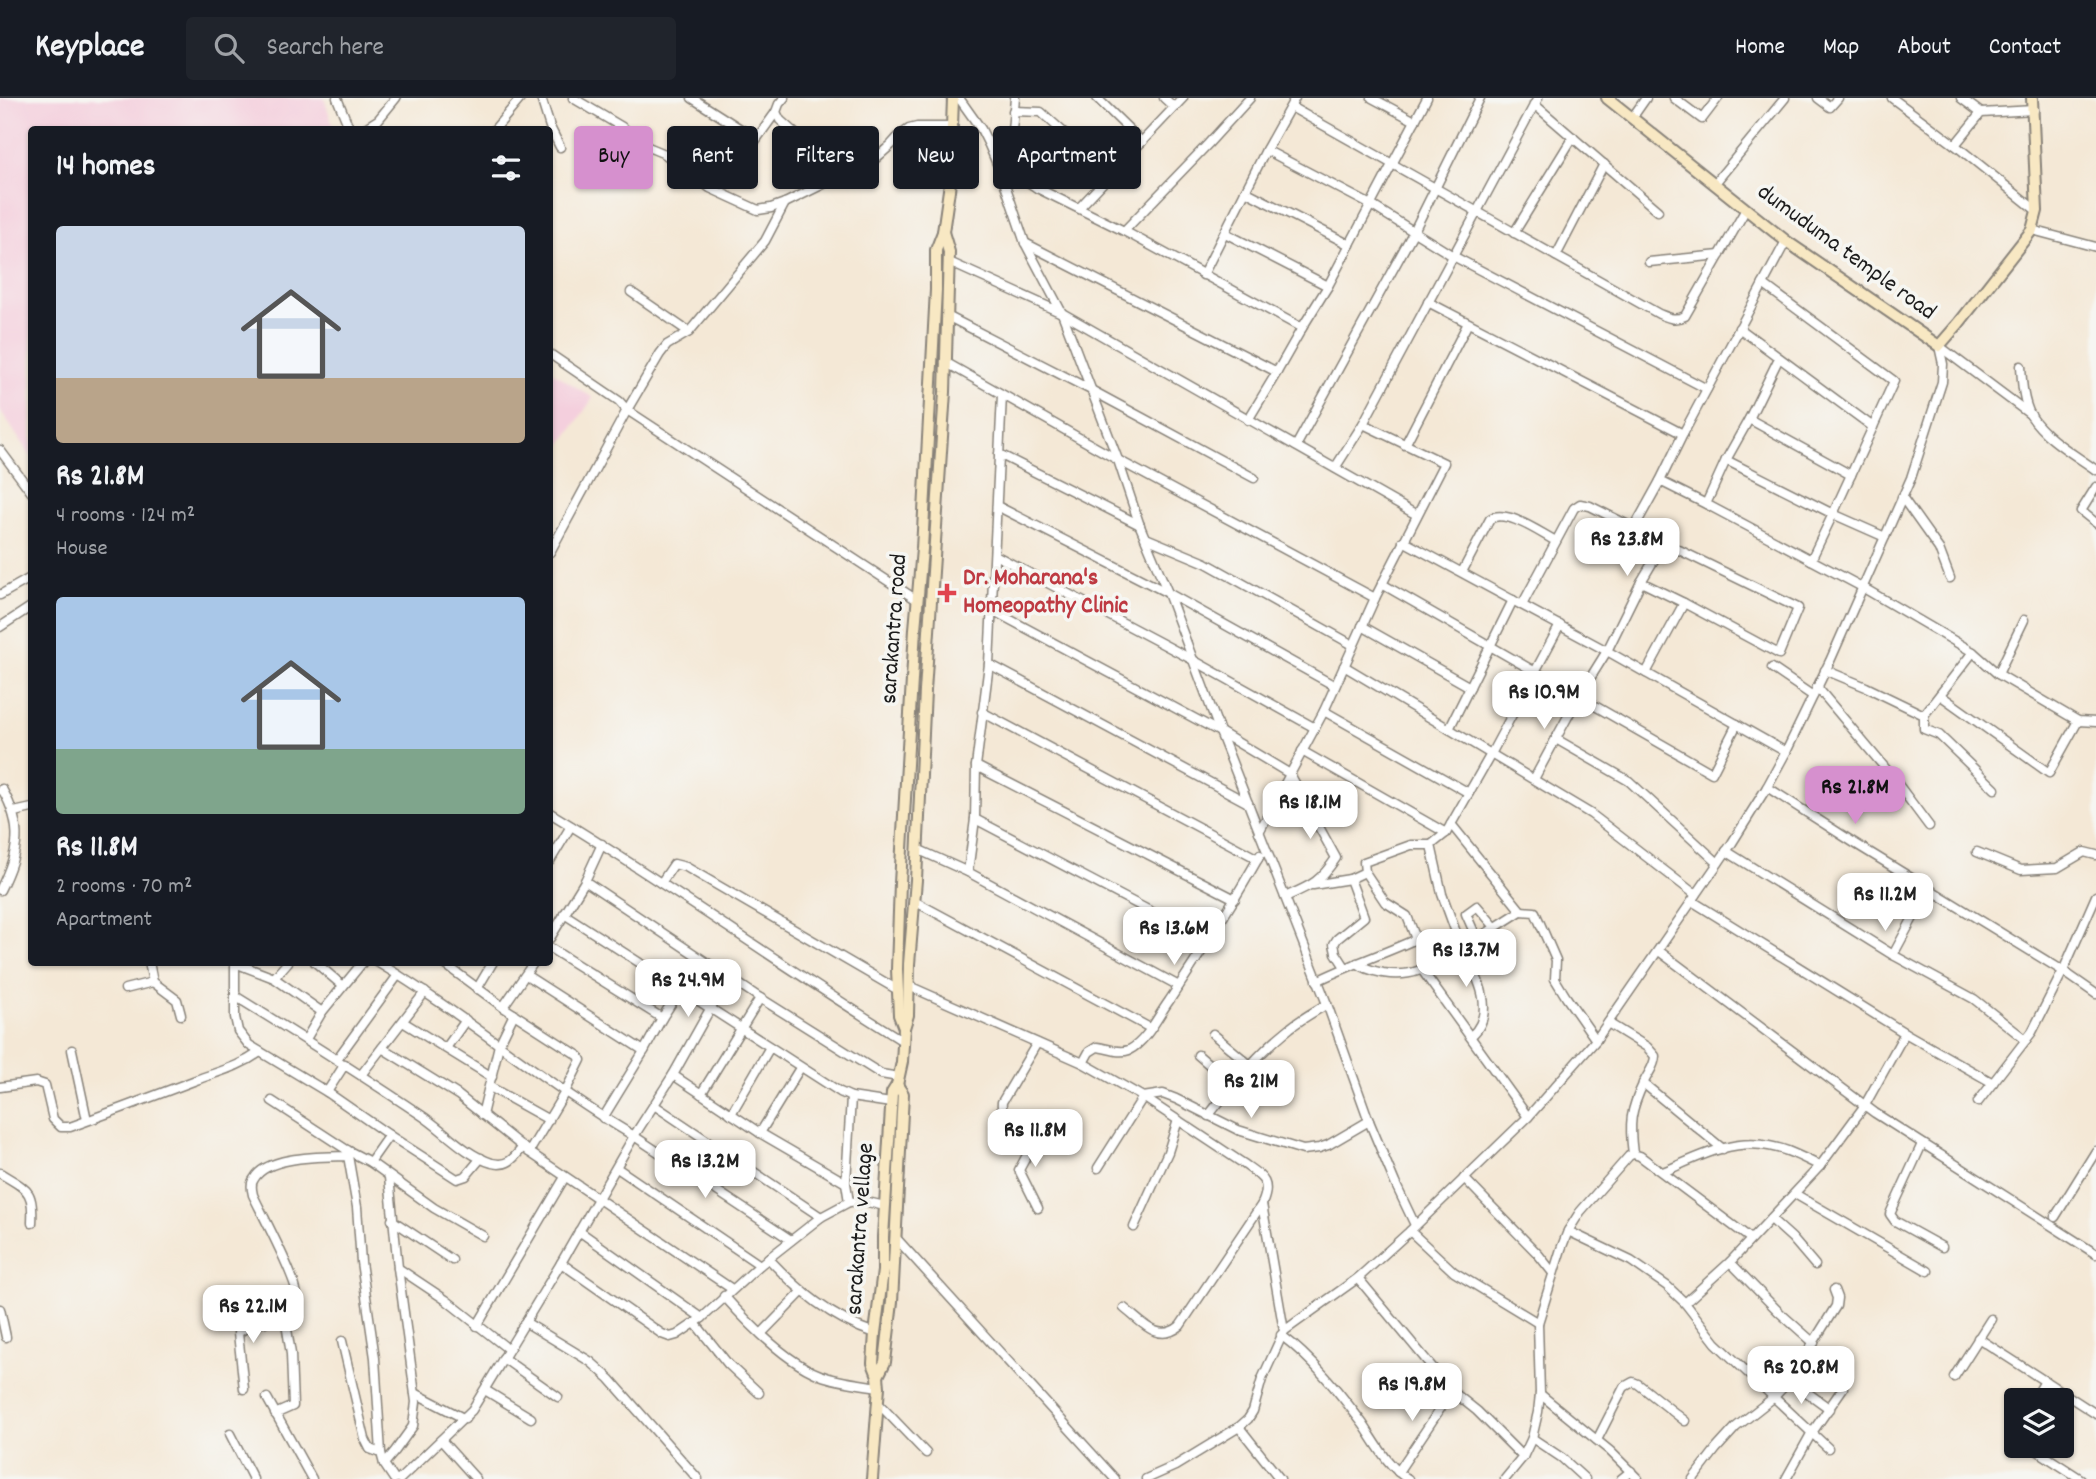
<!DOCTYPE html>
<meta charset="utf-8">
<style>
body{margin:0;font-family:Dekko,sans-serif;background:#20242c;color:#f1f3f6;height:100vh;display:flex;flex-direction:column;font-size:26px;white-space:nowrap}
*{box-sizing:border-box;margin:0}
p{font-size:23px;color:#9ea1a6}
.icon{flex:none;width:38px;height:38px;fill:none;stroke:currentColor;stroke-width:2;stroke-linecap:round;stroke-linejoin:round}
.map{position:relative;flex:1;overflow:hidden}
.drawer{position:absolute;left:28px;top:28px;width:525px;height:840px;display:flex;flex-direction:column;background:#171b24;border-radius:7px;box-shadow:0 2px 5px #0004}
.drawer>*{flex:none}
.banner{position:absolute;left:574px;top:28px;width:665px;height:63px;display:flex;gap:14px}
.tools{position:absolute;left:2004px;top:1290px;display:grid;gap:14px}
.tools a{display:grid;place-items:center;width:70px;height:70px;border-radius:7px;background:#171b24;box-shadow:0 2px 5px #0004;font-size:35px}
.price{position:absolute;translate:-50% -60px;padding:0 16px;border-radius:14px;background:#fff;color:#222;font-size:23px;line-height:46px;filter:drop-shadow(0 2px 4px #0008)}
.price::after{content:'';position:absolute;left:50%;top:42px;width:21px;height:16px;margin-left:-10px;background:inherit;clip-path:polygon(0 0,100% 0,50% 100%)}
.price.selected{background:#d690ce;color:#111}
ul{padding:0;list-style:none}
li{display:grid;align-content:center;gap:14px;height:371px;padding:0 28px}
li span{display:grid;place-items:center;height:217px;border-radius:7px;color:#555}
li>.icon{margin-inline-start:auto}
span .icon{width:126px;height:126px;fill:#fffc;stroke-width:1}
li b{font-size:30px}
h2{display:flex;justify-content:space-between;align-items:center;height:84px;padding:0 28px;font-size:30px}
.pill{padding:0 24px;border-radius:7px;background:#171b24;box-shadow:0 2px 5px #0004;font-size:24px;line-height:63px}
.pill.selected{background:#d690ce;color:#111}
header{display:flex;align-items:center;gap:42px;box-sizing:border-box;height:98px;padding:0 35px;background:#171b24;border-bottom:2px solid #363941}
header strong{font-size:33px}
nav{display:flex;gap:38px;margin-inline-start:auto;font-size:24px}
.search{width:490px;height:63px;background:#20242c;display:flex;align-items:center;gap:18px;box-sizing:border-box;padding:0 24px;border-radius:7px;color:#9ea1a6;font-size:26px}
.map>svg:first-child{display:block}
.built{fill:#f4cfdd}
.lines{fill:none;stroke-linecap:round;stroke-linejoin:round}
.street-casing{stroke:#888279;stroke-width:11}
.secondary-casing{stroke:#888279;stroke-width:14}
.street{stroke:#fff;stroke-width:8}
.secondary{stroke:#f8e8c3;stroke-width:10}
.health-dot{fill:#e0444e;stroke:#f6f6f2;stroke-width:2.5}
.labels{text-anchor:middle;dominant-baseline:central;stroke-width:7;stroke-linejoin:round;paint-order:stroke}
.street-label{font-size:24px;fill:#1c1c1c;stroke:#f6f6f2}
.health-label{font-size:24px;font-weight:bold;fill:#be3a42;stroke:#f6f6f2;text-anchor:start}
</style>
<header>
<strong>Keyplace</strong>
<div class="search"><svg class="icon" aria-label="search" viewBox="0 0 24 24"><circle cx="10" cy="10" r="6"/><path d="M15 15l6 6"/></svg>Search here</div>
<nav><a>Home</a><a>Map</a><a>About</a><a>Contact</a></nav>
</header>
<div class="map">
<svg width="2096" height="1381" viewBox="0 0 2096 1381">
<rect width="100%" height="100%" fill="#f6f6f2"/>
<filter id="ink" filterUnits="userSpaceOnUse"><feTurbulence type="fractalNoise" baseFrequency=".0143" numOctaves="2"/><feDisplacementMap in="SourceGraphic" scale="14" xChannelSelector="R" yChannelSelector="G"/><feConvolveMatrix kernelMatrix="1 2 1 2 8 2 1 2 1" color-interpolation-filters="sRGB"/></filter>
<filter id="wash" filterUnits="userSpaceOnUse"><feTurbulence type="fractalNoise" baseFrequency=".00686" numOctaves="4" result="noise"/><feDisplacementMap in="SourceGraphic" scale="28" xChannelSelector="R" yChannelSelector="G"/><feGaussianBlur stdDeviation="1.57" result="paint"/><feColorMatrix in="noise" values="0 0 0 0 0 0 0 0 0 0 0 0 0 0 0 0 0 1.4 0 .05"/><feComposite in="paint" operator="in"/></filter>
<g filter="url(#wash)">
<rect width="100%" height="100%" fill="#f4e8d6"/>
<g class="built">
<polygon points="0,0 324,0 334,31 32,32 31,359 0,312"/>
<polygon points="550,272 593,300 550,363"/>
</g>
</g>
<g filter="url(#ink)">
<g class="lines">
<g class="street-casing">
<g id="street">
<polyline points="337,0 350,32"/>
<polyline points="541,0 550,29 560,49"/>
<polyline points="573,0 622,29 648,49 665,56 710,90 758,112 771,110 785,105 846,75 867,68 891,47 899,38 909,31 917,29 953,29"/>
<polyline points="692,0 750,37"/>
<polyline points="784,0 779,6 776,14 780,22 842,77"/>
<polyline points="959,0 981,31 989,47 1001,75 1025,145 1062,215 1118,362 1140,428 1168,495 1220,634 1327,906 1369,1023 1395,1085 1415,1127"/>
<polyline points="1097,0 1142,44"/>
<polyline points="1164,0 1174,9"/>
<polyline points="1372,0 1415,23"/>
<polyline points="1674,0 1702,21 1718,0"/>
<polyline points="1818,0 1830,9 1838,0"/>
<polyline points="1892,0 1955,47 2037,113"/>
<polyline points="1961,0 1981,15"/>
<polyline points="1534,6 1658,113"/>
<path d="M1291 9 1659 216C1669 220 1675 223 1685 218L1746 111"/>
<polyline points="1013,13 1041,14 1111,77"/>
<polyline points="1632,20 1646,0"/>
<polyline points="362,32 378,22 396,0"/>
<polyline points="494,32 521,0"/>
<polyline points="1955,47 1981,15 2034,12"/>
<polyline points="1266,52 1371,107 1453,158 1707,291"/>
<polyline points="745,57 776,14"/>
<polyline points="1001,75 1020,79 1037,90 1059,60"/>
<polyline points="1008,76 1015,0"/>
<polyline points="1715,85 1785,0"/>
<polyline points="1037,90 1124,133 1208,46 1250,0"/>
<polyline points="1245,93 1350,147"/>
<polyline points="1079,110 1183,0"/>
<polyline points="2032,132 2096,149"/>
<polyline points="1124,133 1302,230 1328,188 1427,0"/>
<polyline points="1225,135 1328,188"/>
<polyline points="1514,135 1573,39"/>
<polyline points="1025,145 1277,274 1248,322"/>
<polyline points="1556,158 1604,66"/>
<polyline points="949,164 1062,215 1417,417"/>
<polyline points="1649,164 1720,157"/>
<polyline points="1203,177 1266,52 1295,0"/>
<polyline points="1763,186 1894,283 1833,416 1885,439"/>
<polyline points="631,194 689,234"/>
<polyline points="1428,204 1683,336 1786,143"/>
<polyline points="947,218 1091,292 1254,380"/>
<polyline points="1739,230 1873,329"/>
<polyline points="1939,248 2031,317"/>
<polyline points="550,256 619,303 627,312 917,502"/>
<polyline points="1779,260 1749,321 1851,377"/>
<polyline points="945,264 1118,362 1375,500"/>
<path d="M2021 268C2022 285 2023 303 2031 318 2046 341 2074 356 2096 372"/>
<polyline points="1277,274 1302,230"/>
<polyline points="1002,297 989,566 976,668 975,721 968,774 1179,888"/>
<polyline points="1749,321 1726,362 1833,416 1811,462"/>
<polyline points="1405,347 1468,225"/>
<polyline points="1296,348 1414,133 1480,0"/>
<polyline points="0,352 32,395"/>
<polyline points="999,356 1140,427"/>
<polyline points="1726,362 1706,406 1862,489 1973,554 1924,617"/>
<polyline points="1335,370 1363,326"/>
<polyline points="1660,383 1683,336"/>
<polyline points="2096,389 2081,413 2096,425"/>
<polyline points="1902,399 1939,451 1950,480"/>
<polyline points="997,408 1168,495 1335,588"/>
<polyline points="1146,440 1206,465 1353,547"/>
<polyline points="1403,443 1607,553 1786,654"/>
<polyline points="550,454 627,312 660,256 667,247 689,234 765,143 785,105"/>
<polyline points="995,457 1193,562 1315,630"/>
<path d="M1462 474 1490 421C1506 410 1540 435 1556 443"/>
<polyline points="1641,484 1664,445"/>
<polyline points="1382,486 1712,675 1737,626"/>
<polyline points="0,497 32,479"/>
<polyline points="1522,507 1574,410 1580,406 1590,408 1634,430"/>
<path d="M992 512 1220 634 1290 676 1336 760C1319 785 1312 787 1285 799"/>
<polyline points="1362,528 1470,589"/>
<polyline points="0,529 32,508"/>
<polyline points="1973,554 1998,576 2078,623 2096,624"/>
<polyline points="989,566 1248,705"/>
<polyline points="1344,568 1591,716 1696,797"/>
<polyline points="1772,570 1813,598"/>
<polyline points="1825,572 1866,589 1924,617 1924,631 1939,637 1995,691"/>
<polyline points="1646,575 1684,505 1779,556 1798,510 1634,430 1660,383 1706,406"/>
<polyline points="1998,576 2024,522"/>
<polyline points="1817,589 1891,677 1929,728"/>
<polyline points="1940,597 2049,675 2078,623"/>
<polyline points="1324,613 1469,695"/>
<polyline points="982,614 1258,761"/>
<polyline points="1449,631 1513,502"/>
<polyline points="1556,641 1629,683 1718,765"/>
<polyline points="1302,653 1446,735 1491,656 1560,527"/>
<polyline points="976,668 1235,801"/>
<polyline points="1534,681 1579,598 1607,553 1641,484 1684,505"/>
<polyline points="1767,689 1856,746 2063,873 2032,934 1978,1004"/>
<path d="M0 692 2 691C24 729 19 754 0 792"/>
<polyline points="14,714 32,710"/>
<path d="M550 715C670 787 783 869 903 943"/>
<polyline points="975,721 1209,844"/>
<path d="M1451 726 1521 813 1477 841 1461 848C1475 874 1499 914 1471 938"/>
<polyline points="1259,734 1324,613 1375,500 1444,365 1363,326 1538,0"/>
<polyline points="602,746 585,783 760,900 881,976 899,979"/>
<polyline points="917,751 968,774"/>
<polyline points="1726,753 1893,857 1974,901 2026,942"/>
<polyline points="1977,754 2021,772 2057,770 2084,754 2096,757"/>
<polyline points="550,763 571,728"/>
<polyline points="1365,774 1385,804 1407,818 1416,841 1431,866"/>
<polyline points="661,785 674,766 686,769 898,892"/>
<polyline points="1313,787 1350,781 1365,774 1364,764 1411,747 1431,747"/>
<polyline points="2096,798 2063,873 2096,896"/>
<polyline points="914,803 1150,930"/>
<polyline points="1692,803 1905,935 1993,985"/>
<polyline points="1521,813 1535,814 1556,862 1555,881 1566,899 1596,942"/>
<polyline points="564,816 840,994 851,999 891,1005"/>
<polyline points="550,840 585,783"/>
<polyline points="1477,841 1466,816 1477,808 1495,829"/>
<polyline points="550,850 662,920 680,892"/>
<polyline points="1659,853 1875,1015 2096,1156"/>
<polyline points="1893,857 1929,790"/>
<polyline points="149,864 153,884 177,902 181,917"/>
<polyline points="315,864 343,888"/>
<path d="M377 864C466 917 545 986 634 1038L673 977 760 1035 846 1085"/>
<polyline points="442,864 503,909 579,958 581,962 565,994 529,1054"/>
<path d="M1357 865C1365 871 1373 873 1383 875 1418 881 1433 865 1461 848L1442 796 1431 747 1446 735"/>
<polyline points="1345,869 1336,855 1334,846 1337,841 1364,819 1350,781"/>
<polyline points="1422,872 1528,1019"/>
<polyline points="526,877 644,953 662,920"/>
<polyline points="274,880 288,864"/>
<path d="M1317 883C1349 867 1384 856 1416 841"/>
<path d="M909 888 1083 965 1143 999 1244 1066C1262 1079 1272 1083 1262 1106L1180 1228C1158 1246 1142 1224 1124 1210"/>
<polyline points="125,891 153,884"/>
<polyline points="477,891 493,864"/>
<path d="M235 898C298 937 360 976 421 1017 444 1032 465 1057 492 1065 508 1069 514 1060 523 1049"/>
<polyline points="503,909 534,864"/>
<polyline points="322,914 274,880 235,865 235,919 238,933 249,947 327,994 389,1037 457,1081 466,1078 481,1060"/>
<polyline points="403,924 492,979"/>
<path d="M1608 925 1647 949 1655 958C1655 968 1648 975 1644 984 1630 1013 1629 1025 1633 1056"/>
<polyline points="1213,936 1250,967"/>
<polyline points="306,941 322,914 363,864"/>
<path d="M1037 945 1002 1004C1001 1013 1004 1015 1012 1019L1063 1040"/>
<polyline points="382,950 458,997 529,1054 732,1191"/>
<polyline points="446,950 466,922"/>
<polyline points="72,952 87,1022"/>
<polyline points="1198,957 1233,987"/>
<polyline points="337,961 398,877"/>
<path d="M1083 965 1089 954 1097 949C1108 950 1118 956 1129 952 1146 944 1158 918 1169 903 1201 855 1232 807 1260 757"/>
<polyline points="361,977 425,894"/>
<polyline points="673,977 728,879"/>
<polyline points="1643,985 1723,1051"/>
<path d="M0 989 36 984 45 987 53 1021 61 1029H70C112 1014 154 998 196 982 220 973 239 969 260 954"/>
<polyline points="490,989 549,1022"/>
<polyline points="327,994 345,966"/>
<polyline points="701,996 760,900"/>
<polyline points="272,1003 347,1052 370,1064 434,1110 483,1138"/>
<polyline points="654,1007 821,1119"/>
<polyline points="731,1016 770,949"/>
<polyline points="482,1017 499,947 514,916"/>
<path d="M1208 1018C1233 987 1258 955 1290 930 1301 921 1314 914 1327 906"/>
<polyline points="603,1020 644,953"/>
<polyline points="760,1035 800,970"/>
<polyline points="1922,1046 1890,1116 1895,1123 1942,1149"/>
<polyline points="347,1052 357,1109 361,1164 375,1260 381,1355 384,1366 394,1381"/>
<polyline points="370,1064 389,1037"/>
<polyline points="617,1070 760,1167"/>
<polyline points="1098,1070 1143,999 1163,996 1176,1001 1238,1032 1303,1052 1319,1050 1328,1047 1369,1023"/>
<path d="M1663 1074C1696 1060 1732 1040 1769 1048 1787 1051 1804 1060 1820 1068"/>
<path d="M0 1075C27 1092 34 1091 32 1125"/>
<polyline points="1464,1080 1538,1156 1553,1175"/>
<polyline points="1795,1096 1928,1173"/>
<polyline points="849,1104 846,1085 851,999"/>
<polyline points="1262,1106 1284,1233"/>
<polyline points="1038,1110 1019,1072 1026,1059 1046,1033"/>
<polyline points="2055,1119 2096,1053"/>
<polyline points="1771,1121 1792,1140 1815,1167"/>
<polyline points="392,1122 452,1162"/>
<polyline points="1134,1129 1168,1054 1178,1022"/>
<polyline points="579,1133 702,1220"/>
<polyline points="1410,1133 1454,1174 1538,1225"/>
<polyline points="1568,1133 1631,1163 1667,1188 1685,1205 1716,1245 1828,1350"/>
<polyline points="896,1140 1115,1381"/>
<path d="M768 1160C798 1192 832 1221 875 1235"/>
<polyline points="1730,1164 1779,1214 1814,1245"/>
<polyline points="561,1165 662,1236 670,1239 677,1237 702,1220 760,1167 821,1119 849,1104 863,1103 885,1108"/>
<polyline points="398,1170 446,1202 508,1251"/>
<polyline points="1358,1180 1452,1293 1477,1313 1523,1359"/>
<path d="M724 1198C748 1225 786 1264 820 1277 838 1284 860 1286 879 1289"/>
<polyline points="1685,1205 1730,1164 1820,1068 1865,1007 1905,935"/>
<polyline points="0,1211 6,1239"/>
<polyline points="525,1224 591,1264 610,1281 698,1381"/>
<polyline points="695,1225 728,1266 759,1295"/>
<polyline points="477,1228 565,1079"/>
<polyline points="761,1236 802,1194"/>
<path d="M1281 1237C1313 1261 1339 1294 1363 1326 1376 1345 1388 1369 1408 1381"/>
<polyline points="1978,1240 2096,1316"/>
<polyline points="342,1243 365,1341 370,1351 381,1355"/>
<polyline points="503,1260 558,1299"/>
<polyline points="1954,1279 1991,1221"/>
<polyline points="1790,1282 1830,1311"/>
<polyline points="244,1291 238,1235 249,1228 285,1219"/>
<polyline points="485,1292 531,1320"/>
<polyline points="415,1295 465,1321"/>
<polyline points="1540,1296 1610,1353 1638,1381"/>
<polyline points="267,1300 312,1381"/>
<polyline points="2034,1302 2045,1283"/>
<polyline points="878,1305 926,1355"/>
<path d="M275 1316 293 1308 291 1256 285 1219C289 1212 296 1207 297 1200 300 1187 261 1114 253 1097 252 1092 250 1086 254 1081 267 1057 324 1059 348 1058"/>
<polyline points="1239,1329 1280,1381"/>
<polyline points="2016,1330 2013,1335 2016,1338"/>
<polyline points="230,1336 253,1381"/>
<polyline points="1532,1340 1562,1360 1585,1381"/>
<polyline points="441,1342 476,1381"/>
<polyline points="1597,1342 1624,1289 1633,1284 1638,1286 1685,1323"/>
<polyline points="2030,1348 2081,1381"/>
<polyline points="384,1366 395,1353 413,1328 416,1304 398,1170 389,1079"/>
<polyline points="1398,1374 1452,1293"/>
<polyline points="400,1381 472,1312 561,1165 634,1038 791,1142"/>
<polyline points="1146,1381 1175,1368 1239,1329 1248,1321 1253,1313 1262,1281 1284,1233 1358,1180 1410,1133 1528,1019 1596,942 1732,745 1767,689 1786,654 1830,563 1911,380 1942,284 1943,266 1939,248"/>
<polyline points="1505,1381 1523,1359 1532,1340 1538,1314 1540,1296 1538,1225 1561,1151 1568,1133 1580,1114 1629,1058 1633,1056 1640,1058 1751,1141"/>
<polyline points="1621,1381 1631,1373"/>
<polyline points="1693,1381 1716,1351 1736,1329 1773,1300 1790,1282 1836,1208 1837,1200 1834,1192"/>
<polyline points="1786,1381 1811,1336 1843,1290"/>
</g>
</g>
<g class="secondary-casing">
<g id="secondary">
<polyline points="1607,0 1786,143 1939,248 1959,225 2032,132 2037,113 2032,0"/>
<polyline points="904,930 899,917 897,871 900,785 915,531 922,451 936,192 936,152 943,134 950,85 953,0"/>
<polyline points="878,1278 885,1264 892,1204 903,996 897,987"/>
<polyline points="872,1381 879,1289 878,1278 873,1265 875,1235 883,1173 883,1139 892,995 897,987 902,964 904,930 908,917 909,866 916,782 925,593 945,294 949,154 943,134"/>
</g>
</g>
<use href="#street" class="street"/>
<use href="#secondary" class="secondary"/>
</g>
</g>
<path class="health-dot" d="M943.5 484.5h7v7h7v7h-7v7h-7v-7h-7v-7h7z"/>
<g class="labels">
<g class="street-label">
<text transform="translate(1846 155) rotate(36)">dumuduma temple road</text>
<text transform="translate(895 531) rotate(-86)">sarakantra road</text>
<text transform="translate(861 1131) rotate(-86)">sarakantra vellage</text>
</g>
<g class="health-label">
<text x="963" y="481">Dr. Moharana's<tspan x="963" dy="28">Homeopathy Clinic</tspan></text>
</g>
</g>
</svg>
<div class="tools">
<a><svg class="icon" aria-label="layers" viewBox="0 0 24 24"><path d="M12 4l9 5-9 5-9-5zM3 14l9 5 9-5"/></svg></a>
</div>
<b class="price" style="left:1627px;top:480px">Rs 23.8M</b>
<b class="price" style="left:1544px;top:633px">Rs 10.9M</b>
<b class="price selected" style="left:1855px;top:728px">Rs 21.8M</b>
<b class="price" style="left:1310px;top:743px">Rs 18.1M</b>
<b class="price" style="left:1885px;top:835px">Rs 11.2M</b>
<b class="price" style="left:1174px;top:869px">Rs 13.6M</b>
<b class="price" style="left:1466px;top:891px">Rs 13.7M</b>
<b class="price" style="left:688px;top:921px">Rs 24.9M</b>
<b class="price" style="left:1251px;top:1022px">Rs 21M</b>
<b class="price" style="left:1035px;top:1071px">Rs 11.8M</b>
<b class="price" style="left:705px;top:1102px">Rs 13.2M</b>
<b class="price" style="left:253px;top:1247px">Rs 22.1M</b>
<b class="price" style="left:1801px;top:1308px">Rs 20.8M</b>
<b class="price" style="left:1412px;top:1325px">Rs 19.8M</b>
<div class="banner">
<a class="pill selected">Buy</a>
<a class="pill">Rent</a>
<a class="pill">Filters</a>
<a class="pill">New</a>
<a class="pill">Apartment</a>
</div>
<section class="drawer">
<h2>14 homes<svg class="icon" aria-label="filters" viewBox="0 0 24 24"><path d="M4 7h16M4 17h16"/><circle cx="9" cy="7" r="2"/><circle cx="15" cy="17" r="2"/></svg></h2>
<ul>
<li><span style="background:linear-gradient(#c9d6e8 70%,#b9a48a 0)"><svg class="icon" aria-label="home" viewBox="0 0 24 24"><path d="M3 11l9-7 9 7M6 9v11h12V9"/></svg></span><div><b>Rs 21.8M</b><p>4 rooms · 124 m²</p><p>House</p></div></li>
<li><span style="background:linear-gradient(#a9c7e8 70%,#7fa58c 0)"><svg class="icon" aria-label="home" viewBox="0 0 24 24"><path d="M3 11l9-7 9 7M6 9v11h12V9"/></svg></span><div><b>Rs 11.8M</b><p>2 rooms · 70 m²</p><p>Apartment</p></div></li>
</ul>
</section>
</div>
